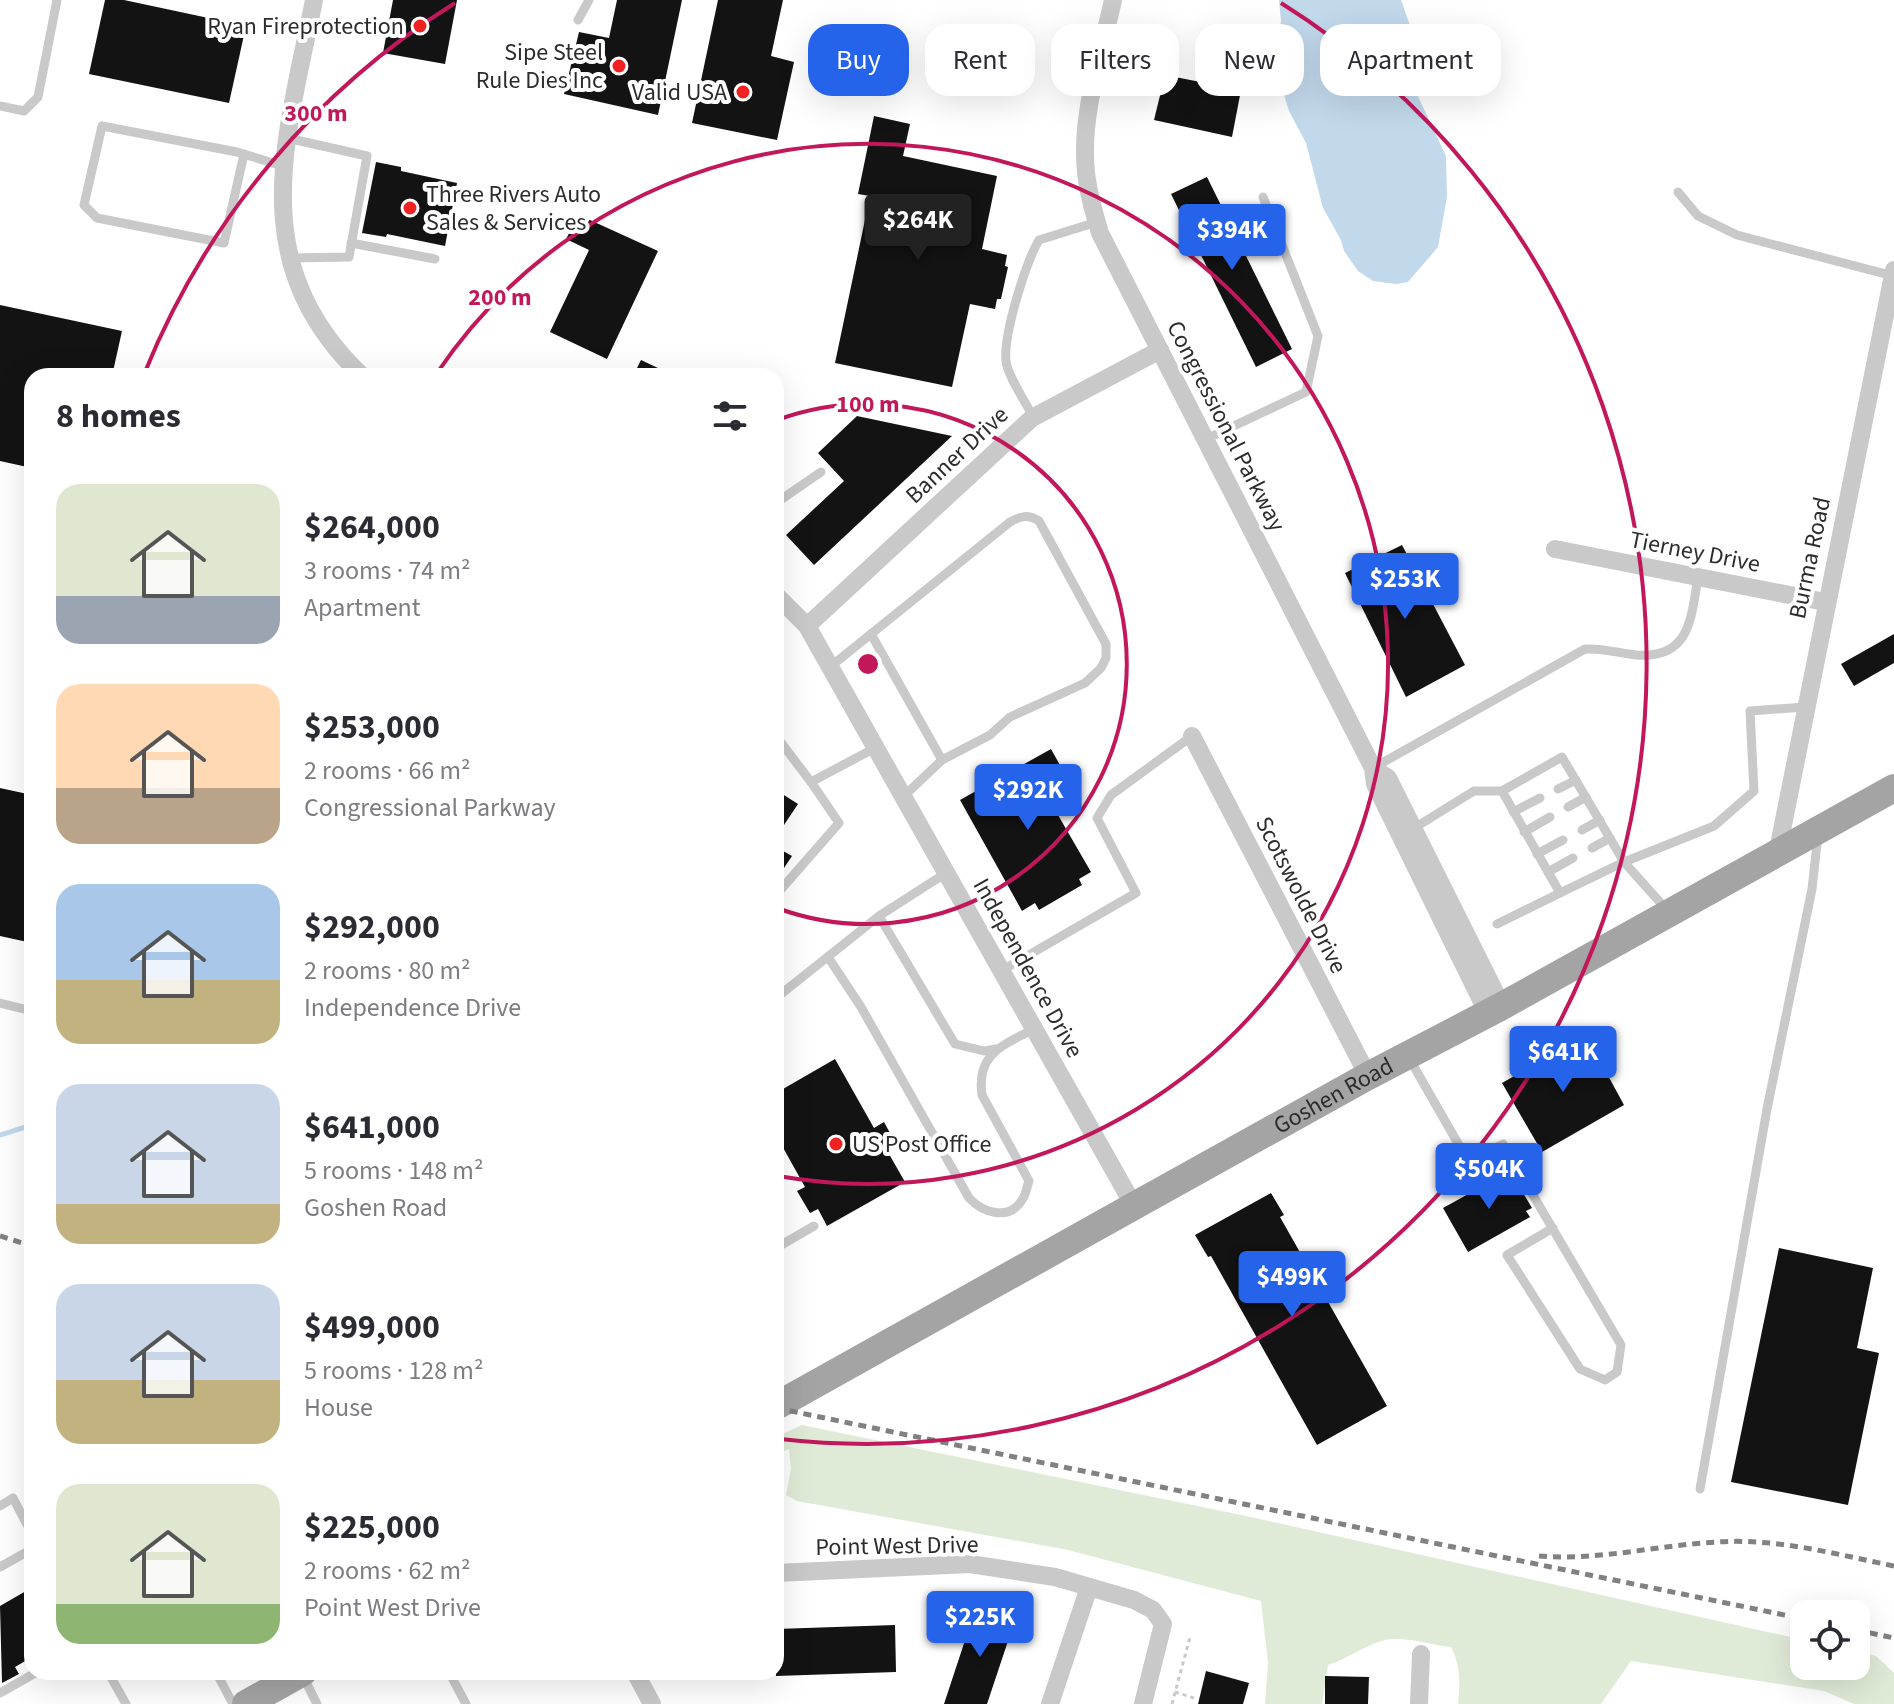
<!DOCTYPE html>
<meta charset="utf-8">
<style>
body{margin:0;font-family:"Source Sans 3",sans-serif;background:#f7f7f7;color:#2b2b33;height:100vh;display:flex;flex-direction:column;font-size:30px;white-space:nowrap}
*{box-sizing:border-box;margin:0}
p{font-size:26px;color:#7c7c81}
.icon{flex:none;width:44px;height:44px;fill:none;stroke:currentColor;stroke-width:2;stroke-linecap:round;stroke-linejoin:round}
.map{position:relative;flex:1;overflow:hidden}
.panel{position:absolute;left:24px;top:368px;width:760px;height:1312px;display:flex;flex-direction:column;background:#fff;border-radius:24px;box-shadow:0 8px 32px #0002}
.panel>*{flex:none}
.banner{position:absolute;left:808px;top:24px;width:760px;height:72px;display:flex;gap:16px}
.buttons{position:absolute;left:1790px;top:1600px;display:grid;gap:16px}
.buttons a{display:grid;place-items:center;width:80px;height:80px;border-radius:16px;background:#fff;box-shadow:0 8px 32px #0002;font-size:40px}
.price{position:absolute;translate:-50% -68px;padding:0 18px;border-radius:8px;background:#2563eb;color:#fff;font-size:26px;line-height:52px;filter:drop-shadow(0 2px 4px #0008)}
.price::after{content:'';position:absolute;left:50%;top:48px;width:24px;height:18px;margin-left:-12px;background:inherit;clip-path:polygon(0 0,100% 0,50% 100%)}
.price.current{background:#222;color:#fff}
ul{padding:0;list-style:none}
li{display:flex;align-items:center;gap:24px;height:200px;padding:0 32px}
li span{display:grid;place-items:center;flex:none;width:224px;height:160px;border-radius:24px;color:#555}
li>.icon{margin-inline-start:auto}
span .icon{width:96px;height:96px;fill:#fffc;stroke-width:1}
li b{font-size:34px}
h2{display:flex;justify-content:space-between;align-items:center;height:96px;padding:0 32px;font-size:34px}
.pill{padding:0 28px;border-radius:24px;background:#fff;box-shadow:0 8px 32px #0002;font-size:28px;line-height:72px}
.pill.current{background:#2563eb;color:#fff}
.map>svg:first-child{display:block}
.green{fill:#e0ebd7}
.water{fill:#c2d9ec}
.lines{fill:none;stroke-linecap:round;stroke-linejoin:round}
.stream{stroke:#c2d9ec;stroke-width:5}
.building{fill:#131313}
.path{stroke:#c9c9c9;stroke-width:3;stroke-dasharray:4 4;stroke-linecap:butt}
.lane{stroke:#c9c9c9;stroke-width:9}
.street{stroke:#c9c9c9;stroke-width:18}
.primary{stroke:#a4a4a4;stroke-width:28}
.rail{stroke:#818181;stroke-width:5;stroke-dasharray:8 6;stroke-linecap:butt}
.ring{fill:none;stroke:#c2185b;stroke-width:4}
.poi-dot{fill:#ef2221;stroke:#fff;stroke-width:3}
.labels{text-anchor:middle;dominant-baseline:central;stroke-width:8;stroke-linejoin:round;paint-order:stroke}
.poi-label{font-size:24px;fill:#2c2c2c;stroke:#fff;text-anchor:end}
.street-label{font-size:24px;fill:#2c2c2c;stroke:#fff}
.centre{fill:#c2185b;stroke:#fff;stroke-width:4}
.ring-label{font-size:24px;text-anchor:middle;font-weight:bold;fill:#c2185b;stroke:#fff;stroke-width:8;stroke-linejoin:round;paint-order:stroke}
</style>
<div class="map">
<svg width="1894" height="1704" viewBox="0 0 1894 1704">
<rect width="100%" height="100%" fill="#fff"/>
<path class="green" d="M802 1425 1251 1517 1804 1640V1666H1856V1651L1876 1656 1894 1673V1704H1854L1824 1691 1631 1661 1601 1704H1458C1460 1683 1461 1666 1451 1647 1432 1645 1412 1638 1393 1639 1374 1639 1348 1659 1328 1665L1322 1704H1265L1268 1663 1261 1601 1068 1550 797 1501 786 1495 791 1469 789 1449 776 1455V1437Z"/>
<polygon class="water" points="1279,0 1401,0 1413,34 1416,92 1446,156 1447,197 1438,247 1408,282 1396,284 1373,281 1358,271 1344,251 1341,240 1323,208 1306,143 1289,111 1276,69 1275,51 1281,21"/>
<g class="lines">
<polyline class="stream" points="0,1135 32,1125"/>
</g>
<g class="building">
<polygon points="105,0 124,0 246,26 229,103 89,74"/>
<polygon points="393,0 457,0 445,64 383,53"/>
<polygon points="617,0 682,0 658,115 564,94 579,32 609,38"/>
<polygon points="718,0 783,0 771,56 794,62 777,140 692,123"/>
<polygon points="1165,75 1241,90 1232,137 1154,120"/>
<polygon points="874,116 910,124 903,156 997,176 982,249 1007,255 1005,266 1008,267 1001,299 997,299 995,309 970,304 952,387 835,363 870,196 858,194"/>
<polygon points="376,162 401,167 401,171 457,183 445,246 387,234 386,237 362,233"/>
<polygon points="1207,177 1292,349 1256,367 1171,194"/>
<polygon points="579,215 658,251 607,359 550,332 589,250 566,239"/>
<polygon points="0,305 122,331 112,376 32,376 32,468 0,461"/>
<polygon points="641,360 675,376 633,376"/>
<polygon points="857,416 952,436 814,565 786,535 844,481 818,453"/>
<polygon points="1402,545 1465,665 1406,697 1345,573"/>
<polygon points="1894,634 1894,663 1854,686 1841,664"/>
<polygon points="1051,749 1070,783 1047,796 1091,872 1079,879 1082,885 1039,910 1035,903 1022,911 960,800"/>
<polygon points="0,788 32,795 32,943 0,936"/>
<polygon points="776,790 798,804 776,837"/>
<polygon points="776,847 792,856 776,880"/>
<polygon points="1586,1035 1624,1105 1542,1152 1502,1083"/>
<polygon points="835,1059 874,1128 884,1122 890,1133 895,1142 885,1147 905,1182 827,1226 818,1209 810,1213 797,1191 805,1187 776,1135 776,1093"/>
<polygon points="1510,1171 1532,1208 1526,1211 1530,1217 1468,1252 1443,1208"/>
<polygon points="1271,1193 1284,1215 1280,1217 1387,1406 1317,1445 1211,1256 1208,1257 1195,1235"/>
<polygon points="1779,1248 1873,1268 1857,1348 1879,1353 1848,1505 1731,1482"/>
<polygon points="26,1591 32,1601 32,1657 15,1667 19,1674 2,1683 0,1606"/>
<polygon points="976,1607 1015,1620 987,1704 944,1704"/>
<polygon points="895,1625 896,1672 776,1676 776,1629"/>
<polygon points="1206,1671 1249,1683 1243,1704 1198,1704"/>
<polygon points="1325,1676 1369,1677 1368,1704 1325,1704"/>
</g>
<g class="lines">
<g class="path">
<polyline points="1175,1692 1197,1699"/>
<polyline points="1172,1704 1190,1637"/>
</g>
<g class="lane">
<polyline points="578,20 589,0"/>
<polyline points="0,106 24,111 38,97 57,0"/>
<polyline points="287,138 367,156 349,257 289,258"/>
<polyline points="244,154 224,243 97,218 84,205 102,126 237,152 283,166"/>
<polyline points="1678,192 1698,216 1737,235 1893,276"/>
<polyline points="351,243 435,259"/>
<path d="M1033 417C1027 404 1007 375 1006 361 1003 335 1026 262 1039 240L1097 222"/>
<polyline points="1206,439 1306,392 1318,336 1263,197"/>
<polyline points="776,503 821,472"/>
<polyline points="871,634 942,760"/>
<path d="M830 667 1010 522C1021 516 1028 514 1039 521L1106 644V658L1101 668 1085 683 1010 717 990 735 942 760 903 797"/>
<polyline points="776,736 811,782 875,748"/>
<path d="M1373 768 1585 649C1603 648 1618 653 1636 655 1690 659 1691 619 1698 577"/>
<polyline points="1558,789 1576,780"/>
<polyline points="1502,791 1562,757 1624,862 1714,826 1754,791 1750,711 1805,707"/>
<polyline points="1568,807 1586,797"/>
<polyline points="1513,812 1540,798"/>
<polyline points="1411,830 1474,791 1502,791 1560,893 1624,862 1666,909"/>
<polyline points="1582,830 1600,820"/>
<polyline points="1524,832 1550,817"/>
<polyline points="1592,848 1610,838"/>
<polyline points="1537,854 1563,840"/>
<polyline points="1548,872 1573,858"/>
<polyline points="776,895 839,823 811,782"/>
<polyline points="879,916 955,1044 984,1051 996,1049"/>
<polyline points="1497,924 1560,893"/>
<path d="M828 957 861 1007 969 1198C983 1213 1009 1221 1022 1200 1026 1195 1027 1186 1029 1181L982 1095C976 1054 1003 1045 1034 1029"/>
<polyline points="1001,971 1136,893 1097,818 1111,795 1192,736"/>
<polyline points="776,998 879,916 946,873"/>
<polyline points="0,1003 32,1011"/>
<polyline points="1409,1058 1468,1161 1503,1144 1621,1345 1617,1372 1605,1380 1580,1369 1507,1255 1553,1228"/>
<polyline points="776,1186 776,1187"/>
<polyline points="776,1248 814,1226"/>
<polyline points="1700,1489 1767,1109 1812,889 1818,835"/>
<polyline points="0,1506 13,1498 32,1534"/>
<polyline points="0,1567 32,1549"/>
<polyline points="108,1672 126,1704"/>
<polyline points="216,1672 233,1704"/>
<polyline points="449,1672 466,1704"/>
<polyline points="303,1676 317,1704"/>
<polyline points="0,1693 37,1672"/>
</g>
<g class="street">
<path d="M314 0C286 141 243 262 362 376"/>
<path d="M1113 0C1101 55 1080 116 1086 172 1088 193 1094 213 1100 233L1373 768 1375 784 1488 1014"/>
<polyline points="1555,549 1825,602"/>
<polyline points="776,595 807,626 1134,1206"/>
<polyline points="807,626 1032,418 1160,350"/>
<polyline points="1192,736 1368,1076"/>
<polyline points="1373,768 1388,778 1502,1006"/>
<polyline points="1777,855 1894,270"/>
<polyline points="776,1573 970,1564 1055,1577 1134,1600 1153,1610 1163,1624 1143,1704"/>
<polyline points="635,1672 652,1704"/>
<polyline points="1050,1704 1089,1587"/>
<polyline points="1419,1704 1421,1654"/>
</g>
<g class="primary">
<path id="s1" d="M776 1406 1134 1206 1368 1076 1502 1006 1894 788"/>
<polyline points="246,1704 303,1672"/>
</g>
<g class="rail">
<polyline points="0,1236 32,1246"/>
<polyline points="776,1408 1804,1619"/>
<path d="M1539 1556C1599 1561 1657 1545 1717 1542 1777 1538 1835 1554 1894 1566"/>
<polyline points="1856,1630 1894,1638"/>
</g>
</g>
<g class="ring">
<path d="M777 420A260 260 0 1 1 777 908"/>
<path d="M437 373A520 520 0 1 1 778 1176"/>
<path d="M145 372A780 780 0 0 1 455 3M1281 3A780 780 0 0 1 780 1439"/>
</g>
<g class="poi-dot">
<circle cx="420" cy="26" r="8"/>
<circle cx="619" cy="66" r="8"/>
<circle cx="743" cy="92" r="8"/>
<circle cx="410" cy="208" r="8"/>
<circle cx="836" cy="1144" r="8"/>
</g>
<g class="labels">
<g class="poi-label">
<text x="404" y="26">Ryan Fireprotection</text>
<text x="603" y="52">Sipe Steel<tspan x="603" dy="28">Rule Dies Inc</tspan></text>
<text x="727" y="92">Valid USA</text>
<text x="426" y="194" text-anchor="start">Three Rivers Auto<tspan x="426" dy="28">Sales &amp; Services</tspan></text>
<text x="852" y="1144" text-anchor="start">US Post Office</text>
</g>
<g class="street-label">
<text transform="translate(1226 426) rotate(63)">Congressional Parkway</text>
<text transform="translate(957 455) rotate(-43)">Banner Drive</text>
<text transform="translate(1695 552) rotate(11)">Tierney Drive</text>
<text transform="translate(1810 558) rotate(-78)">Burma Road</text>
<text transform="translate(1301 895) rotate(63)">Scotswolde Drive</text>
<text transform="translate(1028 968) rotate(61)">Independence Drive</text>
<text stroke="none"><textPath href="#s1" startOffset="638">Goshen Road</textPath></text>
<text transform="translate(897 1546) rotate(-1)">Point West Drive</text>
</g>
</g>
<circle cx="868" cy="664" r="12" class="centre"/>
<g class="ring-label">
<text x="316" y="121">300 m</text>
<text x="500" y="305">200 m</text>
<text x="868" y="412">100 m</text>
</g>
</svg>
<div class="buttons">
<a><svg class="icon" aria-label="locate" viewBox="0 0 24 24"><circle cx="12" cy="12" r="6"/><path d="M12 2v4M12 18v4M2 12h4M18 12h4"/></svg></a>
</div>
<b class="price current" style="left:918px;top:262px">$264K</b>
<b class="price" style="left:1232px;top:272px">$394K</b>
<b class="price" style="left:1405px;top:621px">$253K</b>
<b class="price" style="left:1028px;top:832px">$292K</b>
<b class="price" style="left:1563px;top:1094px">$641K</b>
<b class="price" style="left:1489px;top:1211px">$504K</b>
<b class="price" style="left:1292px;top:1319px">$499K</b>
<b class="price" style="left:980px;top:1659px">$225K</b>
<div class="banner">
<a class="pill current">Buy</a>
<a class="pill">Rent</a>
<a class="pill">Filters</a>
<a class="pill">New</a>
<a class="pill">Apartment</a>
</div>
<section class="panel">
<h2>8 homes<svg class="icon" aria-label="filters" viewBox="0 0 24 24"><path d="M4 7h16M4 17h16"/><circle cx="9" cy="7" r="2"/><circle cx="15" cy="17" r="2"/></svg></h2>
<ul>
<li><span style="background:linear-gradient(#dfe7d0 70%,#9aa5b1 0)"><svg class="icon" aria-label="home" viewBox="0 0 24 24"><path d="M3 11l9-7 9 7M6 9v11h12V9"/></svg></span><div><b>$264,000</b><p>3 rooms · 74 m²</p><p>Apartment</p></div></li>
<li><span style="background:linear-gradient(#ffd9b3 65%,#b9a48a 0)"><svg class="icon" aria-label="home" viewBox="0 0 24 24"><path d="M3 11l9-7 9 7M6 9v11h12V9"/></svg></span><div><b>$253,000</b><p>2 rooms · 66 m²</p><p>Congressional Parkway</p></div></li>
<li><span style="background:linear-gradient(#a9c7e8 60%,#c2b280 0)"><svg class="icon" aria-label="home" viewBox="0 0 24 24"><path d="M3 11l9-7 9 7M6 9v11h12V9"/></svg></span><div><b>$292,000</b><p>2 rooms · 80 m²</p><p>Independence Drive</p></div></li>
<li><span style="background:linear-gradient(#c9d6e8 75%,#c2b280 0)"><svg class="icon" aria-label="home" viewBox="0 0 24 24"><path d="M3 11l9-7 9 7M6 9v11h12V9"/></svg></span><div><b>$641,000</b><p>5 rooms · 148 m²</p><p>Goshen Road</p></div></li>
<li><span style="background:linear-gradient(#c9d6e8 60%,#c2b280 0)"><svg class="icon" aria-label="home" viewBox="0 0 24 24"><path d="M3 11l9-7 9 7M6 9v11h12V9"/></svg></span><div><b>$499,000</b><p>5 rooms · 128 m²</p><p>House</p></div></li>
<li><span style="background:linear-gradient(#dfe7d0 75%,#8fb573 0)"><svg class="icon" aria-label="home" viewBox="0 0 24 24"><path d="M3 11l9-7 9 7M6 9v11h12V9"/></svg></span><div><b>$225,000</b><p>2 rooms · 62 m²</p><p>Point West Drive</p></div></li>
</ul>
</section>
</div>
